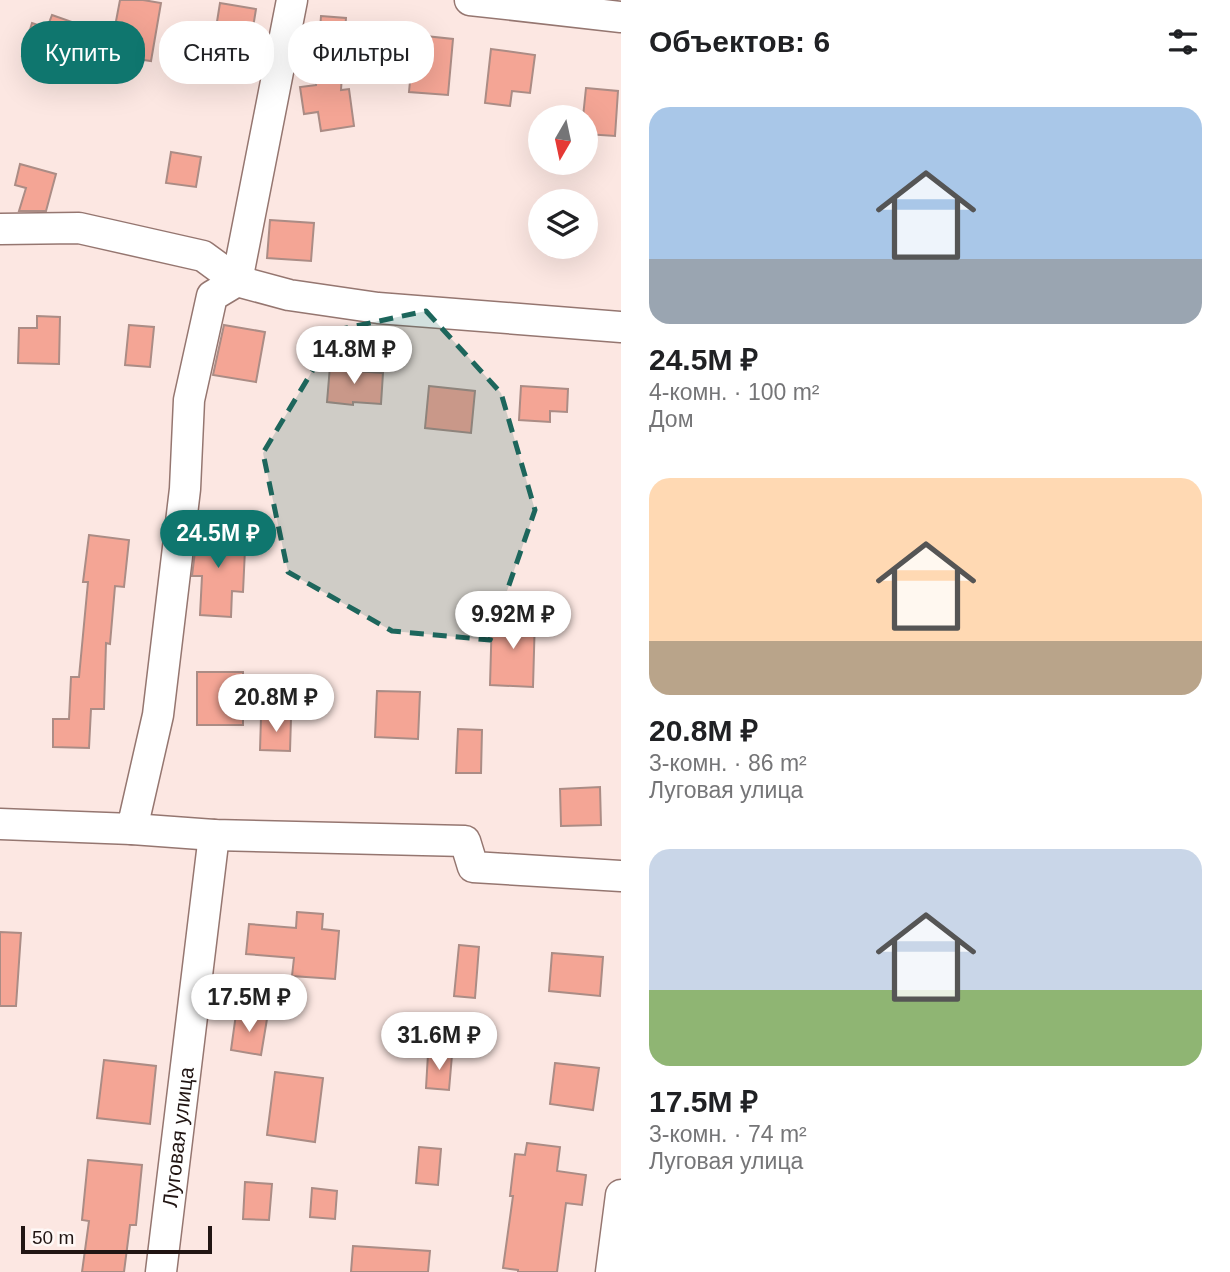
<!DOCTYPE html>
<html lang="ru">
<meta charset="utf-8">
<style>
body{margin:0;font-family:Arial,sans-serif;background:#f2f2f2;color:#202124;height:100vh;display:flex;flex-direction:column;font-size:26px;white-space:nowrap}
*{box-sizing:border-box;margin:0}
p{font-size:23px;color:#757577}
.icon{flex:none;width:38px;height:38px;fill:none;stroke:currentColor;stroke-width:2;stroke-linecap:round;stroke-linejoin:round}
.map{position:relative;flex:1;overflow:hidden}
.panel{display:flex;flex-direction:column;background:#fff;width:609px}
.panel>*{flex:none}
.hud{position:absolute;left:21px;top:21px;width:494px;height:63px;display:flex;gap:14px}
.needle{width:46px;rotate:189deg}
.controls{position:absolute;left:528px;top:105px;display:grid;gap:14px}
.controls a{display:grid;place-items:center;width:70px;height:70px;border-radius:50%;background:#fff;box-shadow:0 7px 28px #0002;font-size:35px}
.scale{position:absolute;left:21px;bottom:18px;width:191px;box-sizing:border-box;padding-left:7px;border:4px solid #211513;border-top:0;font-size:19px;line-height:24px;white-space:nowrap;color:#211513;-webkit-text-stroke:5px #fff8f6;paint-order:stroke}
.price{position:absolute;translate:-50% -60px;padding:0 16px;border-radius:24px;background:#fff;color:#222;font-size:23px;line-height:46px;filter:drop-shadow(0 2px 4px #0008)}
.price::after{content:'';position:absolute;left:50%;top:42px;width:21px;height:16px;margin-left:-10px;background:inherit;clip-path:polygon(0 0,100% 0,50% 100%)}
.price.on{background:#0f766e;color:#fff}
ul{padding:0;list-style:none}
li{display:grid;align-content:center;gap:14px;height:371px;padding:0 28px}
li span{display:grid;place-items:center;height:217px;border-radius:21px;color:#555}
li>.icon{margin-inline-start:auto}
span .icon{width:126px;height:126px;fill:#fffc;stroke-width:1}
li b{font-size:30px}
h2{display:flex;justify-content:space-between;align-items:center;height:84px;padding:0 28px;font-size:30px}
.pill{padding:0 24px;border-radius:28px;background:#fff;box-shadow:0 7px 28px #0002;font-size:24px;line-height:63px}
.pill.on{background:#0f766e;color:#fff}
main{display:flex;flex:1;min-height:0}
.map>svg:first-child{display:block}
.building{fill:#f4a595;stroke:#ab8c85;stroke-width:2}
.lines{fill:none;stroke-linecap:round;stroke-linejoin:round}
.minor-casing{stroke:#957670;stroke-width:33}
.minor{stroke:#fff;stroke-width:30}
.marked{fill:#1d665c;fill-opacity:0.2;stroke:#1d665c;stroke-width:5;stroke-dasharray:14 9;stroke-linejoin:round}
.labels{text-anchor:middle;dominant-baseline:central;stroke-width:5;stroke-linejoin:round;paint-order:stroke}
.street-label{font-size:21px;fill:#211513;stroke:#fff8f6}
</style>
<main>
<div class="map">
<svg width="621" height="1272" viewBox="0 0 621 1272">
<rect width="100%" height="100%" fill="#fce7e2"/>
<g class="building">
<polygon points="120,0 143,0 161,3 151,61 130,58 133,40 113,37"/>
<polygon points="220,3 256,9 247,65 211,59"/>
<polygon points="52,15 75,23 60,69 22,56 32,23 47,28"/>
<polygon points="321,16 346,18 341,90 349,89 354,126 321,131 318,112 304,114 300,87 316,85"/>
<polygon points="397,33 453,39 448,95 409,92 412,60 395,58"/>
<polygon points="491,49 535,55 530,93 512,91 510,106 485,103"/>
<polygon points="586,88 618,91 615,136 586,134 586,117 583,117"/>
<polygon points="171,152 201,157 196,187 166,183"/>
<polygon points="20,164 56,174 46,211 19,211 26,188 15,185"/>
<polygon points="270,220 314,223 311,261 267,258"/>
<polygon points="37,316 60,317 59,364 18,363 19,328 37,328"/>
<polygon points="129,325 154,327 150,367 125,365"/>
<polygon points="224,325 265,332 256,382 213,375"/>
<polygon points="330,366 356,368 356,371 383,373 381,404 353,402 353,405 327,402"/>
<polygon points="429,386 475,391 471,433 425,428"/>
<polygon points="521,386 568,389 567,412 550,411 550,422 519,420"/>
<polygon points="198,527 232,529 231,549 245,549 243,592 232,591 231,617 200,615 202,576 192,576"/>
<polygon points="89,535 129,540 124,587 115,586 110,644 106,643 104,709 91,709 89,748 53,747 53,719 69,719 71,677 79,677 88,582 83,582"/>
<polygon points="492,615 535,616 533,687 490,685"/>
<rect x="197" y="672" width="46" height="53"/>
<polygon points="377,691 420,692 418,739 375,737"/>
<polygon points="261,717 291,718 290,751 260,750"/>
<polygon points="458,729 482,730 481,773 456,773"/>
<polygon points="600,787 601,825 561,826 560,789"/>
<polygon points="297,912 323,914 322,929 339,931 335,979 292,976 294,958 246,954 249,924 296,928"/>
<polygon points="0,932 21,933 16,1006 0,1006"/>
<polygon points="459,945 479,947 475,998 454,996"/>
<polygon points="552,953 603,957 600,996 549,991"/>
<polygon points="236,1014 267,1019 261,1055 231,1050"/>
<polygon points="428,1054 452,1055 449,1090 426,1088"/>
<polygon points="104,1060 156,1066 150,1124 97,1118"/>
<polygon points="555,1063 599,1068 593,1110 550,1104"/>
<polygon points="275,1072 323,1078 315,1142 267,1135"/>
<polygon points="527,1143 560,1147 557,1171 586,1175 582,1205 566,1203 557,1272 518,1272 518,1270 503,1268 513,1196 510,1196 515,1154 525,1155"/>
<polygon points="419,1147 441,1149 438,1185 416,1183"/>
<polygon points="88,1160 142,1165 136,1225 130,1225 124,1272 82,1272 89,1221 82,1220"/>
<polygon points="245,1182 272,1184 269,1220 243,1219"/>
<polygon points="312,1188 337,1191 335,1219 310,1217"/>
<polygon points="353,1246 430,1251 428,1272 351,1272"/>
</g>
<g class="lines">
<g class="minor-casing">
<g id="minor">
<polyline points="470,0 621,17"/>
<polyline points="0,229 79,228 203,256 237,281 289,295 378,308 621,327"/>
<polyline points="0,824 132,829 158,715 185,489 189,400 212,296 237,281 292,0"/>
<polyline points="132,829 214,835 465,841 473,867 621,876"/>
<path id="s1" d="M161 1272 214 835"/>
<polyline points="611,1272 621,1195"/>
</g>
</g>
<use href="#minor" class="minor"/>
</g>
<path class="marked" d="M426 311 501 393 535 510 490 640 392 631 288 572 263 453 337 330Z"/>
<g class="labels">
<g class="street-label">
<text stroke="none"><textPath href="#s1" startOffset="136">Луговая улица</textPath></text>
</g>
</g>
</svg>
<div class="controls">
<a><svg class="needle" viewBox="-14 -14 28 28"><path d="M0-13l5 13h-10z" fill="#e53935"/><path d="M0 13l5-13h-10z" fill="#757577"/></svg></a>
<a><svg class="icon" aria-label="layers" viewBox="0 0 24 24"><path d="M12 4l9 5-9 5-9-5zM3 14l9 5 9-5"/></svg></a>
</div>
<div class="scale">50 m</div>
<b class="price" style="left:354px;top:386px">14.8M ₽</b>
<b class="price on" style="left:218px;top:570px">24.5M ₽</b>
<b class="price" style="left:513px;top:651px">9.92M ₽</b>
<b class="price" style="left:276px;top:734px">20.8M ₽</b>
<b class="price" style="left:249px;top:1034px">17.5M ₽</b>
<b class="price" style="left:439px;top:1072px">31.6M ₽</b>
<div class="hud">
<a class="pill on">Купить</a>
<a class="pill">Снять</a>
<a class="pill">Фильтры</a>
</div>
</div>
<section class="panel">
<h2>Объектов: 6<svg class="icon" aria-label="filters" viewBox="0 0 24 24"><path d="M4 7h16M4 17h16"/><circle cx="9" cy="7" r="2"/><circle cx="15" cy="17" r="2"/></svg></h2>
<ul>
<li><span style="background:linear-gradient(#a9c7e8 70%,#9aa5b1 0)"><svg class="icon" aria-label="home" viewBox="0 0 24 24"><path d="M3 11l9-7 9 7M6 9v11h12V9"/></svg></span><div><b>24.5M ₽</b><p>4-комн. · 100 m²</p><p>Дом</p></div></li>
<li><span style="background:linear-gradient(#ffd9b3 75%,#b9a48a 0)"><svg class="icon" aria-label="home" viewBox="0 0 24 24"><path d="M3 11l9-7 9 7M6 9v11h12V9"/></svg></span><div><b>20.8M ₽</b><p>3-комн. · 86 m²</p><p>Луговая улица</p></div></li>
<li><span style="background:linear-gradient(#c9d6e8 65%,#8fb573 0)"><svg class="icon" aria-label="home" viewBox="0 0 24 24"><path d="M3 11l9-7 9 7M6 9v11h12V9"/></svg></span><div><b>17.5M ₽</b><p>3-комн. · 74 m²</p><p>Луговая улица</p></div></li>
</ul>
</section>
</main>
